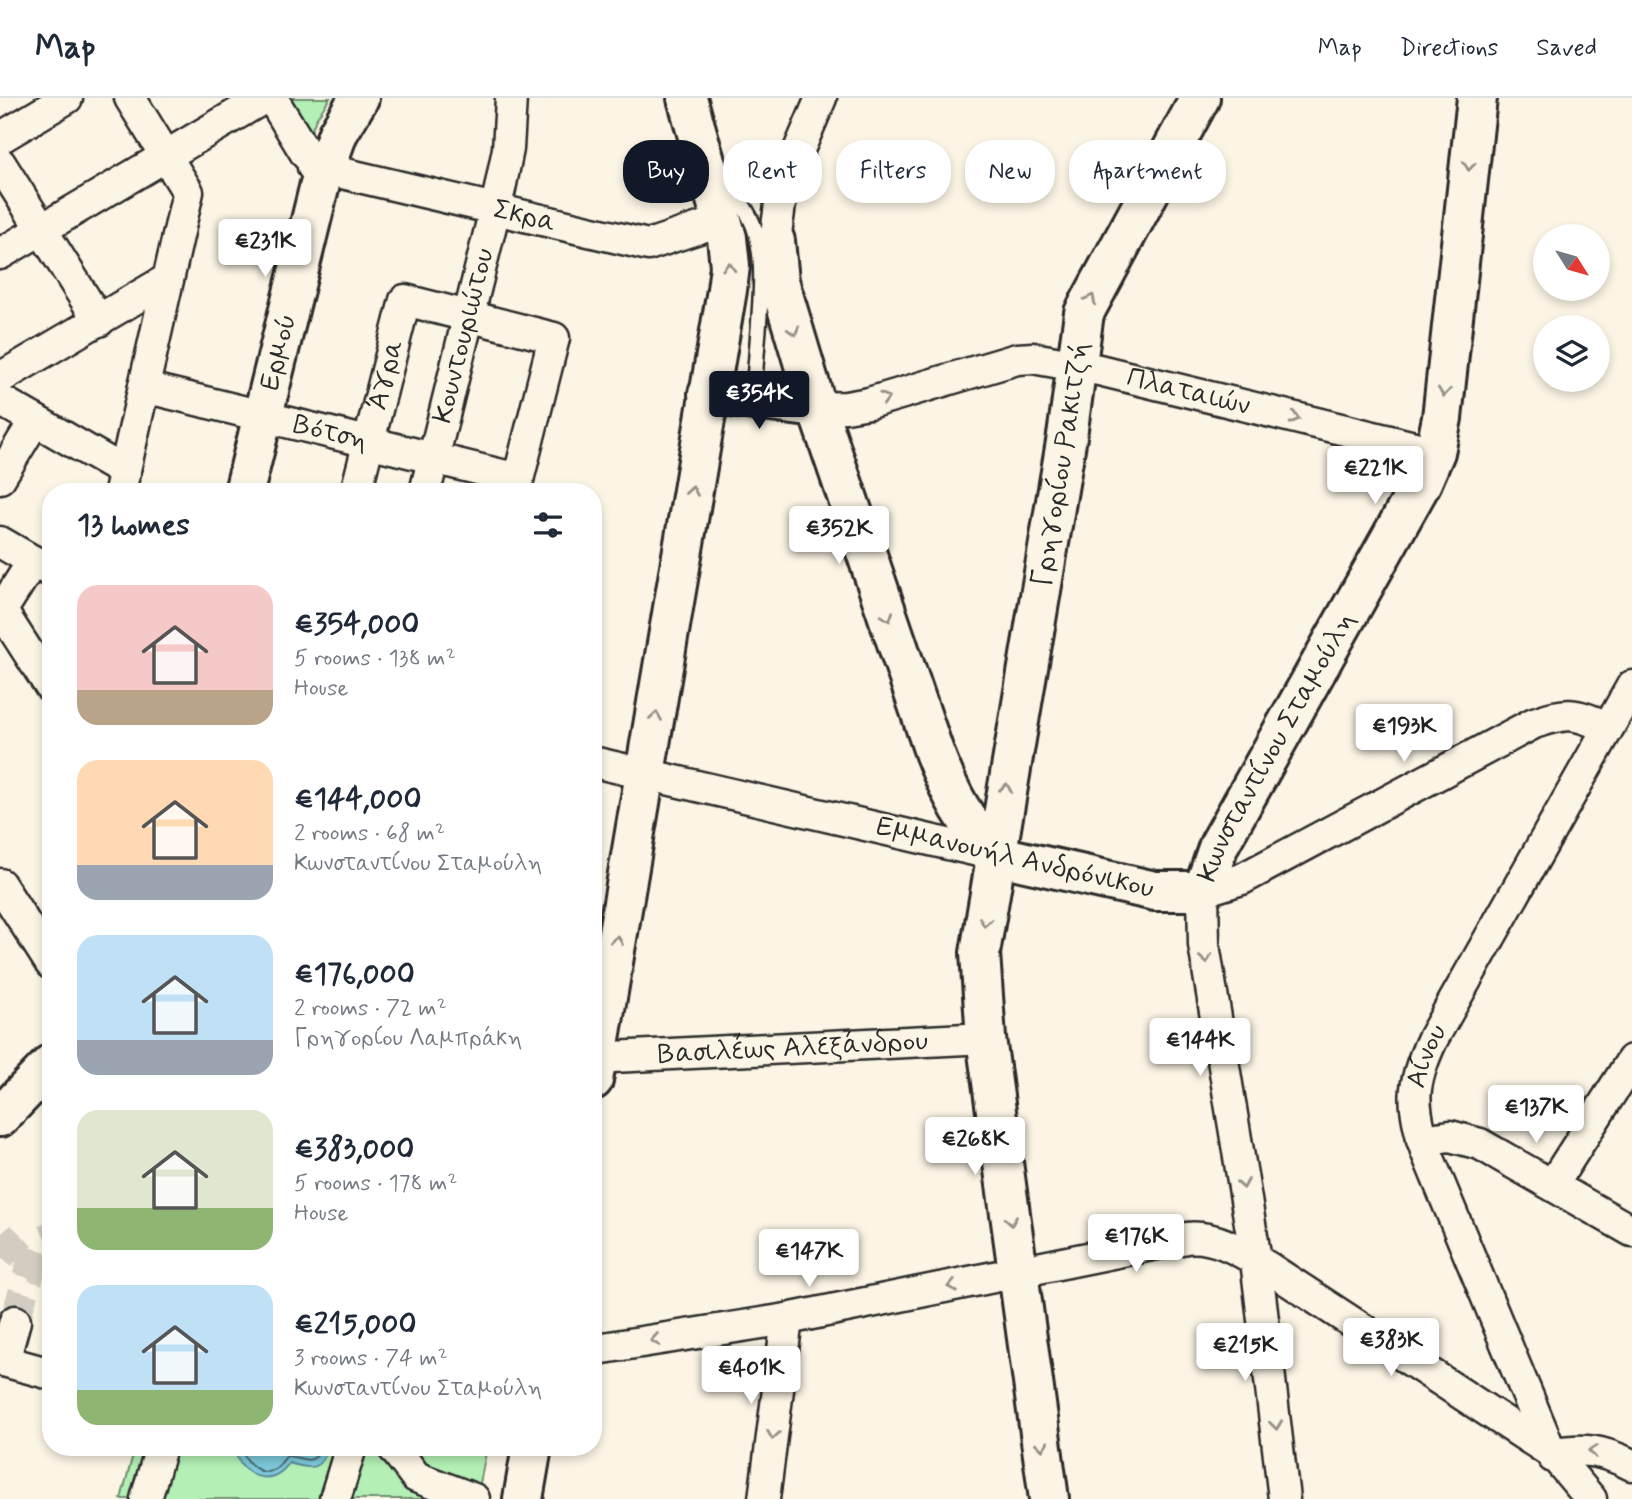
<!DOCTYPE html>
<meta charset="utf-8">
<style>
body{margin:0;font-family:Mynerve,sans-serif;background:#f6f6f7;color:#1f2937;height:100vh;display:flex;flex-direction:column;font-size:26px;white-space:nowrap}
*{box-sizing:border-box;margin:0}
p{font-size:23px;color:#747a83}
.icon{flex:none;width:38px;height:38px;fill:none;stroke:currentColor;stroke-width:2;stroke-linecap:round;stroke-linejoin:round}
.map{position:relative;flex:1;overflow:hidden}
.details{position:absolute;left:42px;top:385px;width:560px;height:973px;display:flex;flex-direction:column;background:#fff;border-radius:28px;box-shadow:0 4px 10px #0003}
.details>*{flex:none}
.guide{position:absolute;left:623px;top:42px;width:665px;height:63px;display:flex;gap:14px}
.needle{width:46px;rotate:127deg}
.tools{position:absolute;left:1533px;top:126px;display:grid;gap:14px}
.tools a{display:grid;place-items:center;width:77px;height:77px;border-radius:50%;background:#fff;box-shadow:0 4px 10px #0003;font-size:35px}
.price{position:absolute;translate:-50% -60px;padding:0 16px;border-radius:7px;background:#fff;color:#222;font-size:23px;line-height:46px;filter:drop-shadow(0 2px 4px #0008)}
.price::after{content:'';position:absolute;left:50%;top:42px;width:21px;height:16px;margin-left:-10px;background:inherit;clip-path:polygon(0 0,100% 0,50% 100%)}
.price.current{background:#111827;color:#fff}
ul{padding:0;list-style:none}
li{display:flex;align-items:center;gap:21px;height:175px;padding:0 35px}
li span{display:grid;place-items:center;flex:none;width:196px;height:140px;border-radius:21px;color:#555}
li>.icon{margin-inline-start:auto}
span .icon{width:84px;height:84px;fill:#fffc;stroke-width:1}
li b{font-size:30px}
h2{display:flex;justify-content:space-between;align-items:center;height:84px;padding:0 35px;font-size:30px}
.pill{padding:0 24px;border-radius:28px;background:#fff;box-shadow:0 4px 10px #0003;font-size:24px;line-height:63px}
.pill.current{background:#111827;color:#fff}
header{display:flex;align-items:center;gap:42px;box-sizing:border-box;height:98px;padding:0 35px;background:#fff;border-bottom:2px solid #e0e1e3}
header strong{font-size:33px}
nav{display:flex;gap:38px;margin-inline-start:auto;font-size:24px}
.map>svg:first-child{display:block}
.green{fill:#b4f0b5;stroke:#708e70;stroke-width:2}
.water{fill:#7cc9db;stroke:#5c8a95;stroke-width:2}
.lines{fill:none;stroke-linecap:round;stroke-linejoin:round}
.shore{stroke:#4b6a71;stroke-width:2}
.street-tunnel{stroke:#d2cdc0;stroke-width:30;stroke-dasharray:30 15;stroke-linecap:butt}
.lane-casing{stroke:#2b2b2b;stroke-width:19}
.street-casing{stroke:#2b2b2b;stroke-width:35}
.secondary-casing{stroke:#2b2b2b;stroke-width:44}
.lane{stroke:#fcf5e5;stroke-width:14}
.street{stroke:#fcf5e5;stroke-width:30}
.secondary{stroke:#fcf5e5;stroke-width:38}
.oneway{stroke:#949088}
.labels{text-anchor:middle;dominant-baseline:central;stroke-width:6;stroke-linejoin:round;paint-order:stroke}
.street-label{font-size:28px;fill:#2b2b2b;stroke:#fcf5e5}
</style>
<header>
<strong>Map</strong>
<nav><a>Map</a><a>Directions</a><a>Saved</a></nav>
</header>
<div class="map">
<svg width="1632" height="1401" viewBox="0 0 1632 1401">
<rect width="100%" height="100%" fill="#fcf5e5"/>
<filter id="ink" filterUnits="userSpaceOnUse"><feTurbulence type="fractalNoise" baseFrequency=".0143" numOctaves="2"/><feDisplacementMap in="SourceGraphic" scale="14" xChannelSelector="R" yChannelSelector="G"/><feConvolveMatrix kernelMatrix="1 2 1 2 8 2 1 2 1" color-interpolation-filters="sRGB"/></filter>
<g filter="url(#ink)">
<g class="green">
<polygon points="291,0 330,0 316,21 310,36 295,13"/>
<polygon points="135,1349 487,1349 477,1401 121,1401"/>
</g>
<path class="water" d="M327 1349C323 1374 308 1371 289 1365 271 1392 240 1378 234 1350Z"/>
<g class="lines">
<path class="shore" d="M241 1349C244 1362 260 1381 276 1371 280 1368 282 1362 287 1358 302 1359 315 1370 320 1349"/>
<g class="street-tunnel">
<polyline points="0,1137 31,1168 46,1172"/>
<polyline points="15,1223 37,1146 51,1138"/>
</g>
<g class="lane-casing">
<path id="lane" d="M721 87C769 118 762 176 759 225 757 251 755 276 753 301"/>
</g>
<g class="street-casing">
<g id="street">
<polyline points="272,0 306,56 315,66 313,69"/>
<polyline points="0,40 67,0"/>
<polyline points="0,65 99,223"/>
<path id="s1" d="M325 71 648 147 723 122"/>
<polyline points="775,143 782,92 821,0"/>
<polyline points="0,156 264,0"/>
<polyline points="0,280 168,181"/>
<path id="s2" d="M144 289 518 381"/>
<polyline points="0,302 125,374"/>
<path id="s3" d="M817 310 846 309 869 305 1017 261 1033 260 1099 272 1435 354"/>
<polyline points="0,380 35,322"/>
<polyline points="120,394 188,94 130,0"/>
<path id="s4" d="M356 394 405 202 554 240 515 394"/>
<path id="s5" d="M425 394 500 91 508 51 511 0"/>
<polyline points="0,444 50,473"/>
<polyline points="33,463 5,507 3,515 51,590"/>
<polyline points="593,664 995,757"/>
<polyline points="0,786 51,866"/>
<path id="s6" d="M593 960 986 940"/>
<polyline points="1422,1042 1450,1038 1480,1046 1632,1133"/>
<polyline points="1553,1086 1632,962"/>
<path d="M593 1248 597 1251 787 1221 1186 1140C1216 1136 1245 1156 1269 1170L1552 1355 1591 1401"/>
<polyline points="0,1262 51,1276"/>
<polyline points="4,1263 15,1223"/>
<polyline points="393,1349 416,1379 474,1401"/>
<path d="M1552 1355C1585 1350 1602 1352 1632 1367"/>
<path id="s7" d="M1553 1359 1426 1053C1411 1006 1411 987 1432 942L1632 588"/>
<polyline points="146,1401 161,1349"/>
<polyline points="335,1401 351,1349"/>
<polyline points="764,1401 787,1221"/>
<path d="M1284 1401 1256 1162 1204 847 1203 793 1242 781 1534 625C1570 613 1573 615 1608 629"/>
</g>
</g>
<g class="secondary-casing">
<g id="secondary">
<path d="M775 143 779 183 817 310 934 654C950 696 965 724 995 757"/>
<polyline points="708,296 817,310"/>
<path id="s8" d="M244 394 321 82 338 35 359 0"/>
<path id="s9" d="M995 757 1155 793H1203L1219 747 1422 384 1435 354 1442 320 1477 0"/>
<polyline points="593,982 727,192 730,168 727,140 687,0"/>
<polyline points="0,1019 51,966"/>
<polyline points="523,1401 532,1349"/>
<path id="s10" d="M1049 1401 986 940 980 855 1067 338 1084 215 1200 0"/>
</g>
</g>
<use href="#lane" class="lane"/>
<use href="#street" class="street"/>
<use href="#secondary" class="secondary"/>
</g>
<defs><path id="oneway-chevron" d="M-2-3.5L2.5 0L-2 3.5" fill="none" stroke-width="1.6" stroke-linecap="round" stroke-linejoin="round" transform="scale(1.75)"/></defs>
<g class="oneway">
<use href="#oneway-chevron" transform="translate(1469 68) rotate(96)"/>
<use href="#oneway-chevron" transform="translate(729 169) rotate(-87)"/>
<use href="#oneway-chevron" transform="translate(1091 201) rotate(-63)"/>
<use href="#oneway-chevron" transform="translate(794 233) rotate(73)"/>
<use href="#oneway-chevron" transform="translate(1444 294) rotate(96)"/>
<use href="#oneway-chevron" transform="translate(885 300) rotate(-17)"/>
<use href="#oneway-chevron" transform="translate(1295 320) rotate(14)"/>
<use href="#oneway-chevron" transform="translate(692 393) rotate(-81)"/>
<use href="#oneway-chevron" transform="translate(888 519) rotate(71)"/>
<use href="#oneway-chevron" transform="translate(656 618) rotate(-81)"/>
<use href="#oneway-chevron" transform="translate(1006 690) rotate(-80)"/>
<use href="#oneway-chevron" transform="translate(985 824) rotate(99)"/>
<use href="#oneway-chevron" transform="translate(617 842) rotate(-80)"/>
<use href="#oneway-chevron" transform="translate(1206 861) rotate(81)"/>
<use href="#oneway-chevron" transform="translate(1243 1086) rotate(80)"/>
<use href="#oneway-chevron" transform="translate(1011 1123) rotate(82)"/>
<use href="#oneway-chevron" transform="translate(952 1188) rotate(169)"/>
<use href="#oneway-chevron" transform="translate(655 1242) rotate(171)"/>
<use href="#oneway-chevron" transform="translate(1276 1327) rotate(83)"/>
<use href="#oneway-chevron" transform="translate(773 1337) rotate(98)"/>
<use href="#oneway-chevron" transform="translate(1042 1348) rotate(83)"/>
<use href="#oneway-chevron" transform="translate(1593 1353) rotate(-173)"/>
</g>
</g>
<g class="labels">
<g class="street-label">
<text stroke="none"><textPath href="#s1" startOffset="205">Σκρα</textPath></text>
<text stroke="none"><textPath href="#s5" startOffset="161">Κουντουριώτου</textPath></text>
<text stroke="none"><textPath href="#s8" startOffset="144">Ερμού</textPath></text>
<text stroke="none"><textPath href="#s4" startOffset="121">Άγρα</textPath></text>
<text stroke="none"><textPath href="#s3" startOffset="382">Πλαταιών</textPath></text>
<text stroke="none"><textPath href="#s2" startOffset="192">Βότση</textPath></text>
<text stroke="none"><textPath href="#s10" startOffset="1046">Γρηγορίου Ρακιτζή</textPath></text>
<text stroke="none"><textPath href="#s9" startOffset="374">Κωνσταντίνου Σταμούλη</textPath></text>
<text transform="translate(1015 760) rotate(13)">Εμμανουήλ Ανδρόνικου</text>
<text stroke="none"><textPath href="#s6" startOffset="200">Βασιλέως Αλεξάνδρου</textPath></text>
<text stroke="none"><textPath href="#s7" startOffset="429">Αίνου</textPath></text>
</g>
</g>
</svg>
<div class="tools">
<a><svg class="needle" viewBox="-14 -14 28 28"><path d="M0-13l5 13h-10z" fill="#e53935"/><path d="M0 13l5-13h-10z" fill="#747a83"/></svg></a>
<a><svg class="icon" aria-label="layers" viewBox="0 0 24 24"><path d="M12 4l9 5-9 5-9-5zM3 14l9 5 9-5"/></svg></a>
</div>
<b class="price" style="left:265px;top:181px">€231K</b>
<b class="price current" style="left:759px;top:333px">€354K</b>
<b class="price" style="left:1375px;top:408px">€221K</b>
<b class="price" style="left:839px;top:468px">€352K</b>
<b class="price" style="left:1404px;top:666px">€193K</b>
<b class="price" style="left:1200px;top:980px">€144K</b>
<b class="price" style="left:1536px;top:1047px">€137K</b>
<b class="price" style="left:975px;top:1079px">€268K</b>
<b class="price" style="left:1136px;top:1176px">€176K</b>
<b class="price" style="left:809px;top:1191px">€147K</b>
<b class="price" style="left:1391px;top:1280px">€383K</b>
<b class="price" style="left:1245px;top:1285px">€215K</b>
<b class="price" style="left:751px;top:1308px">€401K</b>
<div class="guide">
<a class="pill current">Buy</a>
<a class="pill">Rent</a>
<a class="pill">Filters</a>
<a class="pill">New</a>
<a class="pill">Apartment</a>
</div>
<section class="details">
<h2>13 homes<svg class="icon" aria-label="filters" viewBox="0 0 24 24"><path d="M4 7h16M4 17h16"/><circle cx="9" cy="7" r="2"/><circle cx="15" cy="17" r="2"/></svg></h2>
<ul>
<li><span style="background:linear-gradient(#f6c9c9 75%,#b9a48a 0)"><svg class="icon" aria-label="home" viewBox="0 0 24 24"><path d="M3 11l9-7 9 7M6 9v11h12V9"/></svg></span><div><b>€354,000</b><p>5 rooms · 138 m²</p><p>House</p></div></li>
<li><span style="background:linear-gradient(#ffd9b3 75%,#9aa5b1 0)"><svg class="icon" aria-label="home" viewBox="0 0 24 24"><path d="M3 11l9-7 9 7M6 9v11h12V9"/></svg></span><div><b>€144,000</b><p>2 rooms · 68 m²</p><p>Κωνσταντίνου Σταμούλη</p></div></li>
<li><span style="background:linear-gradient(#bfe0f5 75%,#9aa5b1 0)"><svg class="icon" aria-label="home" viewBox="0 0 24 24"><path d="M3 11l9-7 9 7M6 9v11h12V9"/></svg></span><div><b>€176,000</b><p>2 rooms · 72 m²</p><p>Γρηγορίου Λαμπράκη</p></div></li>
<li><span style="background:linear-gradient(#dfe7d0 70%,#8fb573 0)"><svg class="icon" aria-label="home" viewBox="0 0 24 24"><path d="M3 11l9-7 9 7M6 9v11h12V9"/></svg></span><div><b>€383,000</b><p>5 rooms · 178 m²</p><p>House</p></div></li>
<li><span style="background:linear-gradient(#bfe0f5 75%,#8fb573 0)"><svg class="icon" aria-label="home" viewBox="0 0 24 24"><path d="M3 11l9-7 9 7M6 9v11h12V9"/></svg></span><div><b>€215,000</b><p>3 rooms · 74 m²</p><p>Κωνσταντίνου Σταμούλη</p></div></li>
</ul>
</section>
</div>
